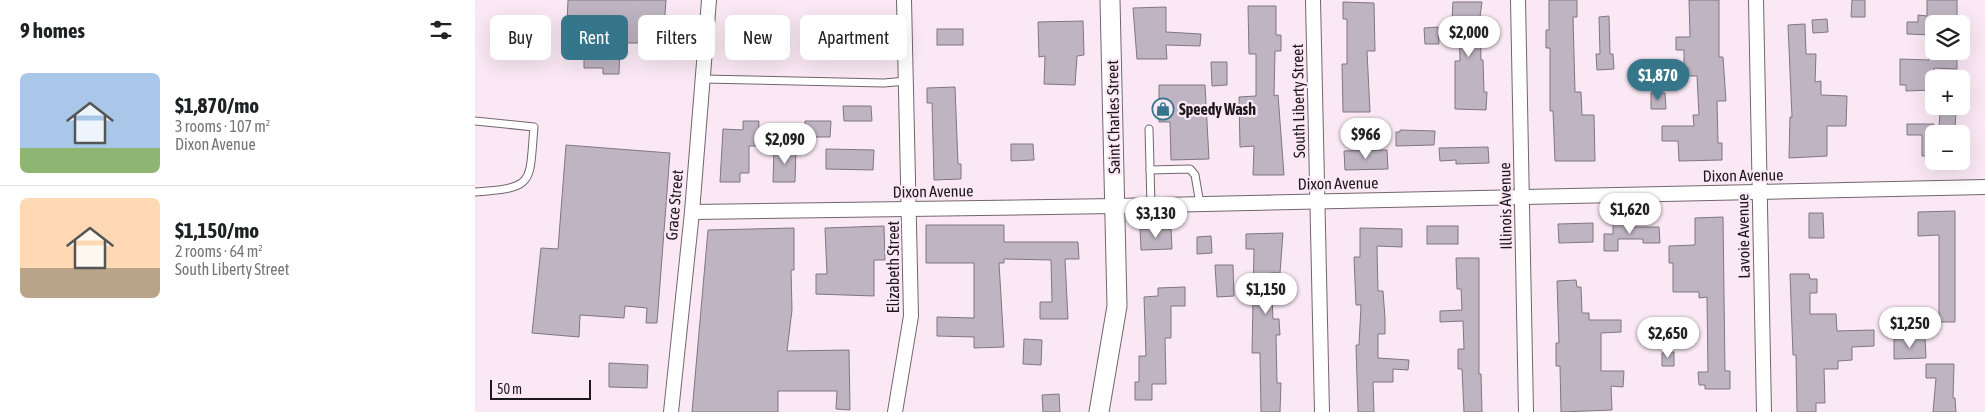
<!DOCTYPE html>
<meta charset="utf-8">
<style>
body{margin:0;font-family:"Asap Condensed",sans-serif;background:#f6f6f6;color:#202124;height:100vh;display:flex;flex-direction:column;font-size:19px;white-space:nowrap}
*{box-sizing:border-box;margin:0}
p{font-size:16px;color:#757577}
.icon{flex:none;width:28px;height:28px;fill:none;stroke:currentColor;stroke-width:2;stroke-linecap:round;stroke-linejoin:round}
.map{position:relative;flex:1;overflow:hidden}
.details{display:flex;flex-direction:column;background:#fff;width:475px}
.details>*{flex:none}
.top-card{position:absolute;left:15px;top:15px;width:475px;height:45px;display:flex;gap:10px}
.controls{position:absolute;left:1450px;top:15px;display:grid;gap:10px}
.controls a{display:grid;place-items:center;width:45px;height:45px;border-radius:8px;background:#fff;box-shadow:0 5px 20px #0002;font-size:25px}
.scale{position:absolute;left:15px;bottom:12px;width:101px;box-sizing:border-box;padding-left:5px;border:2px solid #1e181c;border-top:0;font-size:14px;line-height:18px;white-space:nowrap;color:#1e181c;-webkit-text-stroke:4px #fae9f4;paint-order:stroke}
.price{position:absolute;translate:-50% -42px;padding:0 11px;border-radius:18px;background:#fff;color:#222;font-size:16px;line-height:32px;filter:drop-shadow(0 1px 2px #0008)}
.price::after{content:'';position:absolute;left:50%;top:30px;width:15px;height:11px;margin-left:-8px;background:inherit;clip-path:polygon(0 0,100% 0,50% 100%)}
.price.selected{background:#36768a;color:#fff}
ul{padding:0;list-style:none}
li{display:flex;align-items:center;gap:15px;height:125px;padding:0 20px}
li+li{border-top:1px solid #e0e0e0}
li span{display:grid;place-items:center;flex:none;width:140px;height:100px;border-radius:8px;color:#555}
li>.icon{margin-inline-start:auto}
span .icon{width:60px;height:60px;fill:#fffc;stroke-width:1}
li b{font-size:21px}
h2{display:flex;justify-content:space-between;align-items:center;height:60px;padding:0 20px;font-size:21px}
.chip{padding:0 18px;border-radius:8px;background:#fff;box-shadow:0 5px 20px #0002;font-size:18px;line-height:45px}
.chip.selected{background:#36768a;color:#fff}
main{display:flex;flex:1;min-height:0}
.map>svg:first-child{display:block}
.building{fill:#beb4c2;stroke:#807683}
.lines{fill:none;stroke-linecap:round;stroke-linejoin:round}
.service-casing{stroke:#73656e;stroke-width:9}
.minor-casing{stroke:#73656e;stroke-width:16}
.secondary-casing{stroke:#73656e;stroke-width:21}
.service{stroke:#fff;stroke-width:7}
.minor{stroke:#fff;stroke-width:14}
.secondary{stroke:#fff;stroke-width:19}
.labels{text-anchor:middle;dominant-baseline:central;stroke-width:4.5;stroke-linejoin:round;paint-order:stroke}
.street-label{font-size:16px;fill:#1e181c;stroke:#fae9f4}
.poi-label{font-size:16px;font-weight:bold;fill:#1e181c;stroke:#fae9f4;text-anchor:start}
</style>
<main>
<section class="details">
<h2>9 homes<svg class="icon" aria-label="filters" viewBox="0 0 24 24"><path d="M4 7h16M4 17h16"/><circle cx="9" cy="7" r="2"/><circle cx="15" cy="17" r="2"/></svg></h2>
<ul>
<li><span style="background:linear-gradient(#a9c7e8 75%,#8fb573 0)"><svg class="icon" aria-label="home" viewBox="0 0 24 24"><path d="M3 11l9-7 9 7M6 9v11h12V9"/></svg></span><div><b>$1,870/mo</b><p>3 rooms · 107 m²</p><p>Dixon Avenue</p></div></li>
<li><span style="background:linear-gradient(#ffd9b3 70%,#b9a48a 0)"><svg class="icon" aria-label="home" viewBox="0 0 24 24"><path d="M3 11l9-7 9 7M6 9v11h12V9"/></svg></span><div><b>$1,150/mo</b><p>2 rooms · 64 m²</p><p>South Liberty Street</p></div></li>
</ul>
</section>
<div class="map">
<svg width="1510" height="412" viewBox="0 0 1510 412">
<rect width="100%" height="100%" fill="#fae9f4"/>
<g class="building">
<polygon points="93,0 191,0 188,43 145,43 144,74 128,74 128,68 109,68 109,23 92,22"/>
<polygon points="1074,0 1102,0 1102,17 1098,17 1100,92 1106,92 1107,115 1119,115 1120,161 1080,161 1078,111 1075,111 1075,48 1071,48 1071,30 1074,30"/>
<polygon points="1214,0 1244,0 1244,57 1248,57 1251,101 1242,101 1243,143 1247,143 1247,160 1204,161 1203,141 1187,141 1187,126 1219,126 1218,115 1224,115 1222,76 1213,76 1213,68 1209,68 1209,50 1201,50 1201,37 1215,37"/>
<polygon points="1377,0 1390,0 1390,17 1376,17"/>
<polygon points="1452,0 1482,0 1482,24 1459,24 1459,35 1432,34 1432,22 1443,22 1443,15 1452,16"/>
<polygon points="868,2 899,3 900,51 892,51 895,112 868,112 867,64 872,64 872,19 868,19"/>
<polygon points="978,2 1007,2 1005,17 1006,60 1008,60 1009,92 1012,92 1011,110 980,109 980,61 985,61 984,20 977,20"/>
<polygon points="773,6 801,6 801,35 806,35 806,51 800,51 799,96 803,95 809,175 778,175 779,146 765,147 764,97 781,96 781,54 774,54"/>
<polygon points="691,7 691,32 726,34 725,46 691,45 692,59 662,59 658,8"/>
<polygon points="1134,16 1135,54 1138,54 1139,69 1122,70 1121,54 1125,54 1124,17"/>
<polygon points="1352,19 1353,32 1338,33 1337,20"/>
<polygon points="608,21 609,55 602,56 600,85 569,84 570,56 564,57 563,22"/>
<polygon points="1330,24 1331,54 1341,54 1340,82 1346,81 1346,95 1372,96 1371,126 1352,126 1352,156 1314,158 1315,117 1317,117 1313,25"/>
<polygon points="963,27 964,44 950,44 949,28"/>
<rect x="462" y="29" width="26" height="16"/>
<polygon points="1454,51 1482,51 1482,69 1459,68 1459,90 1431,91 1431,85 1425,85 1425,59 1454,60"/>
<polygon points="736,62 752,62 752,85 737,86"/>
<polygon points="684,85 730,85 734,159 696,160 695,122 684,122"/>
<polygon points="480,87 483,164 486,164 486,179 459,180 457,103 452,103 452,88"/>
<polygon points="1176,93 1190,93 1191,109 1176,109"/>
<polygon points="368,106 396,106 397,121 369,121"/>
<polygon points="1465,111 1481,111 1480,128 1464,128"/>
<polygon points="268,121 284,121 283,146 274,146 274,173 265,173 265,182 245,182 248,129 268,130"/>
<polygon points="330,121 356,121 355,137 329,137"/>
<polygon points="1432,124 1459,124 1459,156 1447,156 1447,135 1432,135"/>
<polygon points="925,130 960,131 959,145 921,146 921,132 925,132"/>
<polygon points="536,144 558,144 559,160 536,161"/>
<polygon points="91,145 195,153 182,323 171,323 172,308 150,306 149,318 105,315 104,337 57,333 66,248 83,249"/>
<polygon points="1013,147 1014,163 981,164 981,160 965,161 964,148"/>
<polygon points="299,148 321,148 320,182 298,182"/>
<polygon points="351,149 399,150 398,170 351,169"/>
<polygon points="912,150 913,169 870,170 869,151"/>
<polygon points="1480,211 1480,322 1464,322 1464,235 1443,236 1443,212"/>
<polygon points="1334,213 1348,213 1349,238 1334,238"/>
<polygon points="1248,217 1250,371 1255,371 1255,389 1230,389 1230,385 1224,385 1223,372 1233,372 1232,297 1224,298 1224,292 1198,292 1198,263 1194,263 1194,246 1220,245 1220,218"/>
<polygon points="1138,222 1159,222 1159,227 1184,227 1185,243 1168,243 1168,239 1143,239 1143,251 1129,251 1129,234 1138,234"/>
<polygon points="1118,223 1118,242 1084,243 1083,224"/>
<polygon points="451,225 529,225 529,242 603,242 604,259 590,259 593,319 565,319 565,302 577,302 576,260 529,259 529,263 524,263 529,347 499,348 499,337 462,336 462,317 499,318 499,263 451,263"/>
<polygon points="409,226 410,260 399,260 399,296 341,294 341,274 352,274 350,228"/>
<rect x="952" y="226" width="31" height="18"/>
<polygon points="319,228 319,270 316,270 317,310 312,351 374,350 375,410 361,409 362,391 303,391 303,412 217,412 233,230"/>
<polygon points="885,228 927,229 927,247 902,246 903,291 908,291 910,318 910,334 903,334 903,358 934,360 933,370 918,369 918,382 898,382 899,412 883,412 881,345 884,345 886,305 881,305 879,257 885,257"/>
<polygon points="665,229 696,229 697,249 666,250"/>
<polygon points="808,233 805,273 796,273 798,319 804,319 805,335 801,335 802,383 806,383 805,412 786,412 785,353 777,353 779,249 771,249 771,234"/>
<polygon points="736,236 737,253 722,254 722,237"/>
<polygon points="981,258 1004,258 1004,374 1006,374 1007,412 989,412 987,369 983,369 983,349 989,349 988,321 965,322 965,311 987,310 986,289 982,289"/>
<polygon points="740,265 758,265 759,296 742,297"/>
<polygon points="1315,274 1334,274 1335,279 1342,279 1342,293 1335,293 1335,314 1361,314 1362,331 1399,330 1399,346 1377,347 1377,360 1363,361 1363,369 1349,369 1350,403 1341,403 1341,412 1322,412 1321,355 1318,355"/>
<polygon points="1101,280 1102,287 1106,287 1107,313 1114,313 1114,320 1146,320 1146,332 1126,333 1126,371 1149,371 1148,387 1136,386 1137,410 1086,412 1085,366 1081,366 1081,343 1084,343 1082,281"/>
<polygon points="710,287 710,306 696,306 696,338 690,338 691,384 677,384 677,400 660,400 660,382 664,382 664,356 671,356 669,297 683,296 683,288"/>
<polygon points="1450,338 1451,358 1419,359 1419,339"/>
<polygon points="549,339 567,340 566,365 548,364"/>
<polygon points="1199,352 1199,366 1187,366 1187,353"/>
<polygon points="134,363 173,365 172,388 134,387"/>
<polygon points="1451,364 1479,364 1478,398 1480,398 1481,412 1458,412 1461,378 1451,378"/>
<polygon points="584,394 585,412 568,412 567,395"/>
</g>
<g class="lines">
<g class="service-casing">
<g id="service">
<polyline points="228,79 409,83 431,81"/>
<path d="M0 121 59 127C54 183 61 188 0 192"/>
<polyline points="674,129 676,205"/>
<polyline points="675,170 715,169 720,175 725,204"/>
</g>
</g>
<g class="minor-casing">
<g id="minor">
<polyline points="838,0 847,412"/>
<polyline points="1043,0 1051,412"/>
<polyline points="1281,0 1289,412"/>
<polyline points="217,212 640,206 1510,187"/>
<polyline points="196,412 217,212 234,0"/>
<polyline points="420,412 436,316 429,0"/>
</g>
</g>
<g class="secondary-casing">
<polyline id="secondary" points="624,412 642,306 635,0"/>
</g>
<use href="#service" class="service"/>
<use href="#minor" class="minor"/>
<use href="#secondary" class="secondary"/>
</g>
<defs>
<g id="shop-ring" transform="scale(1.125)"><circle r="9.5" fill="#fae9f4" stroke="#36768a" stroke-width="1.5"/><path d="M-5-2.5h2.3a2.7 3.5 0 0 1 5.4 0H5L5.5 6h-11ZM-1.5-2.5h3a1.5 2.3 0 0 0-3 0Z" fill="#36768a"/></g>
</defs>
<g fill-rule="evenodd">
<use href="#shop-ring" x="688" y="109"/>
</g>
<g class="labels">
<g class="street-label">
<text transform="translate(823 101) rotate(-91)">South Liberty Street</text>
<text transform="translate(638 117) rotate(-91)">Saint Charles Street</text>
<text transform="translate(1268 175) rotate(-1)">Dixon Avenue</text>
<text transform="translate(863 183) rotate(-1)">Dixon Avenue</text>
<text transform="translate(458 191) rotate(-1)">Dixon Avenue</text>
<text transform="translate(199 205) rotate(-85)">Grace Street</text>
<text transform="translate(1030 206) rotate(-91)">Illinois Avenue</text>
<text transform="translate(1268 236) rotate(-91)">Lavoie Avenue</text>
<text transform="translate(418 267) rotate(-90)">Elizabeth Street</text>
</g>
<g class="poi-label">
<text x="704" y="109">Speedy Wash</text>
</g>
</g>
</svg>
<div class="controls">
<a><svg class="icon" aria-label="layers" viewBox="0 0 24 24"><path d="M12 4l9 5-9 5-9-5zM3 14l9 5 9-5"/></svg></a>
<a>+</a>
<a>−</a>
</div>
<div class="scale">50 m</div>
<b class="price" style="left:994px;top:58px">$2,000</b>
<b class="price selected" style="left:1183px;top:101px">$1,870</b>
<b class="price" style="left:891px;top:160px">$966</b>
<b class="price" style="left:310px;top:165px">$2,090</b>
<b class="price" style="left:1155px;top:235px">$1,620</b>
<b class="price" style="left:681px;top:239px">$3,130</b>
<b class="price" style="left:791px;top:315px">$1,150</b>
<b class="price" style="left:1435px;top:349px">$1,250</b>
<b class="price" style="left:1193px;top:359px">$2,650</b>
<div class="top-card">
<a class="chip">Buy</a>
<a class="chip selected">Rent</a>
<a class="chip">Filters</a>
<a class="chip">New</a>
<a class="chip">Apartment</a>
</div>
</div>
</main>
